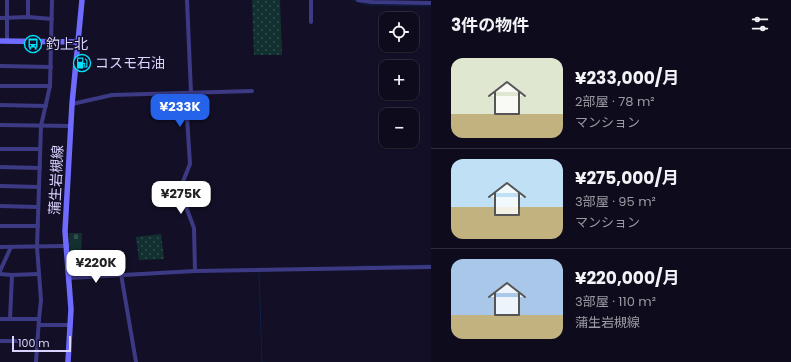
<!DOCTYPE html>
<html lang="ja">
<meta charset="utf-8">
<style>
body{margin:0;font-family:Poppins,"Noto Sans JP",sans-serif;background:#171425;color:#f1f3f6;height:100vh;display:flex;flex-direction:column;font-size:15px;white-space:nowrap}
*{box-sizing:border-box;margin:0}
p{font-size:13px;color:#9b9ba3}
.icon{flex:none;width:22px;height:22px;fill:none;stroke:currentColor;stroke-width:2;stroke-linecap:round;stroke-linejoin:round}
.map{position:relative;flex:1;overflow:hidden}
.sheet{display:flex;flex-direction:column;background:#0e0b1c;width:360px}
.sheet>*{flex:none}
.fabs{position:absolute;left:379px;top:12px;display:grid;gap:8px}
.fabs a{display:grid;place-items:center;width:40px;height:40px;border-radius:8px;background:#0e0b1c;box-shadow:0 1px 3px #0004,0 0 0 1px #2e2b3b;font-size:20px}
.scale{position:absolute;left:12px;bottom:10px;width:59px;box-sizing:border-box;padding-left:4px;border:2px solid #d9d4ff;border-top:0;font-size:11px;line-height:14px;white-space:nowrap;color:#d9d4ff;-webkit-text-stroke:3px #130f26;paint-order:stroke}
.price{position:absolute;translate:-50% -34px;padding:0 9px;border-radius:8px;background:#fff;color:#222;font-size:13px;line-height:26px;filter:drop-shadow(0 1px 2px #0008)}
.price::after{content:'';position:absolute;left:50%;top:24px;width:12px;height:9px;margin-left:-6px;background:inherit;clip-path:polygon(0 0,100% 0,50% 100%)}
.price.active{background:#2563eb;color:#fff}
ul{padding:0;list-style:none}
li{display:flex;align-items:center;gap:12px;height:100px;padding:0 20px}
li+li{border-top:1px solid #2e2b3b}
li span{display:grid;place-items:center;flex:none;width:112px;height:80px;border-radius:12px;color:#555}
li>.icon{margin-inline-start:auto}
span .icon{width:48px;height:48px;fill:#fffc;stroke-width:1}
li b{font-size:17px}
h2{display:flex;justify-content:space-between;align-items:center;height:48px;padding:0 20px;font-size:17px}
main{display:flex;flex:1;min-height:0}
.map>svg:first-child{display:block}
.grass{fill:url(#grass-dots)}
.cemetery{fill:url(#cemetery-stones)}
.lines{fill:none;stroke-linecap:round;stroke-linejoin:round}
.stream{stroke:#0c2248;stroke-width:1}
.street{stroke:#3d3a85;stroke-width:4}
.secondary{stroke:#6f6bff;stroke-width:5.5}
.labels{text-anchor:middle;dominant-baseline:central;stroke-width:3;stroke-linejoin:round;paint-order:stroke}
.poi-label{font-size:14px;fill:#d9d4ff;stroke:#130f26;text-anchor:start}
.street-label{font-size:14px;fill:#d9d4ff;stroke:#130f26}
</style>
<main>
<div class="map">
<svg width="431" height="362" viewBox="0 0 431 362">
<defs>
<pattern id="grass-dots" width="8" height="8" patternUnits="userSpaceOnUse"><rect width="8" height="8" fill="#12302f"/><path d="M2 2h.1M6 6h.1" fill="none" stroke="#344d4e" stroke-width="1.8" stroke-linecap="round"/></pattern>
<pattern id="cemetery-stones" width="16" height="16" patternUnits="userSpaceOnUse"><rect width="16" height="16" fill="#12302f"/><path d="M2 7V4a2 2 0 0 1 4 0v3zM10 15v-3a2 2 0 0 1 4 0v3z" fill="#344d4e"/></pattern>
</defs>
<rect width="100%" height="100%" fill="#130f26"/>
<g class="grass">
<polygon points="252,0 280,0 282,55 254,55"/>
<polygon points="161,234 164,259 139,260 136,237"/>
</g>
<polygon class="cemetery" points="69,233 82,233 81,261 70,261"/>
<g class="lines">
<g class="stream">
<polyline points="353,0 363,4 372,5 431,6"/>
<polyline points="358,266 377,266"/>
<polyline points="381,266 431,265"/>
<polyline points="259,271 262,362"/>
</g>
<g class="street">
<polyline points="28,0 28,17"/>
<polyline points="187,0 191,93 187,117 190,164 182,184 183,199 194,228 195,271"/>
<polyline points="311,0 311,22"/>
<polyline points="358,0 372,2 431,3"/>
<polyline points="0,18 28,17 52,19"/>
<polyline points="7,41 7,0"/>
<polyline points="0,66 51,67"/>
<polyline points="0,86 50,86"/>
<polyline points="72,104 112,95 252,91"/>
<polyline points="0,105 46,106"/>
<polyline points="0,125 71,126"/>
<polyline points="0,149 40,149"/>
<polyline points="0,167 40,168"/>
<polyline points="0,186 39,187"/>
<polyline points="0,206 38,207"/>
<polyline points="0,226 38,226"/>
<polyline points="0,247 65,246"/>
<polyline points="0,271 11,247"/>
<polyline points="0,274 12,275 10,319 0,319"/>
<polyline points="121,274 136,362"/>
<polyline points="12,275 38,274"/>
<polyline points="69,278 195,271 431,267"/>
<polyline points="10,319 39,319 36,362"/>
<polyline points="39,319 41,300 37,247 41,126 50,86 52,0"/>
<polyline points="39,325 71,325"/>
<polyline points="0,341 38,341"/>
</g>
<g class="secondary">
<polyline points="0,41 79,42"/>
<polyline points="68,362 71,309 65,231 72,104 82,0"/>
</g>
</g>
<defs>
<g id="bus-ring" transform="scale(0.9)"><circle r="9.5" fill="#130f26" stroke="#00e5ff" stroke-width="1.5"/><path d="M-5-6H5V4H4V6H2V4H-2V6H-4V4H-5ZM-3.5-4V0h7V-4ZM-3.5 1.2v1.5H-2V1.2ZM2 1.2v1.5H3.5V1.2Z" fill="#00e5ff"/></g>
<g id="fuel-ring" transform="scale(0.9)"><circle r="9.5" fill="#130f26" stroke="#00e5ff" stroke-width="1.5"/><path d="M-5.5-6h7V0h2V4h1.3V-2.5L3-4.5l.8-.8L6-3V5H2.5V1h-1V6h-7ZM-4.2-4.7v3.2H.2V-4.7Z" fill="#00e5ff"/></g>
</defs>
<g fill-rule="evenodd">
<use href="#bus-ring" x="33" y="44"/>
<use href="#fuel-ring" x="82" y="63"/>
</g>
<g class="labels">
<g class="poi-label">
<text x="46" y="44">釣上北</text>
<text x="95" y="63">コスモ石油</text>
</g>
<g class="street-label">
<text transform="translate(56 180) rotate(-87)">蒲生岩槻線</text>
</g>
</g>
</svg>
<div class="fabs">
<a><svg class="icon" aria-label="locate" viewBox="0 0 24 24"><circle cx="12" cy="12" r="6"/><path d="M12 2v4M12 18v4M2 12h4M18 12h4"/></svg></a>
<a>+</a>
<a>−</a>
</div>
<div class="scale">100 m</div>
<b class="price active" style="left:180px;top:128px">¥233K</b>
<b class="price" style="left:181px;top:215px">¥275K</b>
<b class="price" style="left:96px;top:284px">¥220K</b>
</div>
<section class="sheet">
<h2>3件の物件<svg class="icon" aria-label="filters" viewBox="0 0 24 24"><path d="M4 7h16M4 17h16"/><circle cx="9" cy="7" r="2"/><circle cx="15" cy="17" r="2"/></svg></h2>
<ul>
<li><span style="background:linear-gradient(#dfe7d0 70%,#c2b280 0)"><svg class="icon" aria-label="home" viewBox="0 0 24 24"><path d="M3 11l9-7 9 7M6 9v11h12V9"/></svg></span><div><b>¥233,000/月</b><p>2部屋 · 78 m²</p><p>マンション</p></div></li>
<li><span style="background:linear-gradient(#bfe0f5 60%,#c2b280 0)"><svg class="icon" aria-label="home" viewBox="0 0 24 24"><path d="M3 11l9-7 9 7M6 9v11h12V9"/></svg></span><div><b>¥275,000/月</b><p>3部屋 · 95 m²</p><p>マンション</p></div></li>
<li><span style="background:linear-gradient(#a9c7e8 70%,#c2b280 0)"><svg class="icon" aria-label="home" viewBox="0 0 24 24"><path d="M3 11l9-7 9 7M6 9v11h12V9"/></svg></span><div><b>¥220,000/月</b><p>3部屋 · 110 m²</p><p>蒲生岩槻線</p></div></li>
</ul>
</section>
</main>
